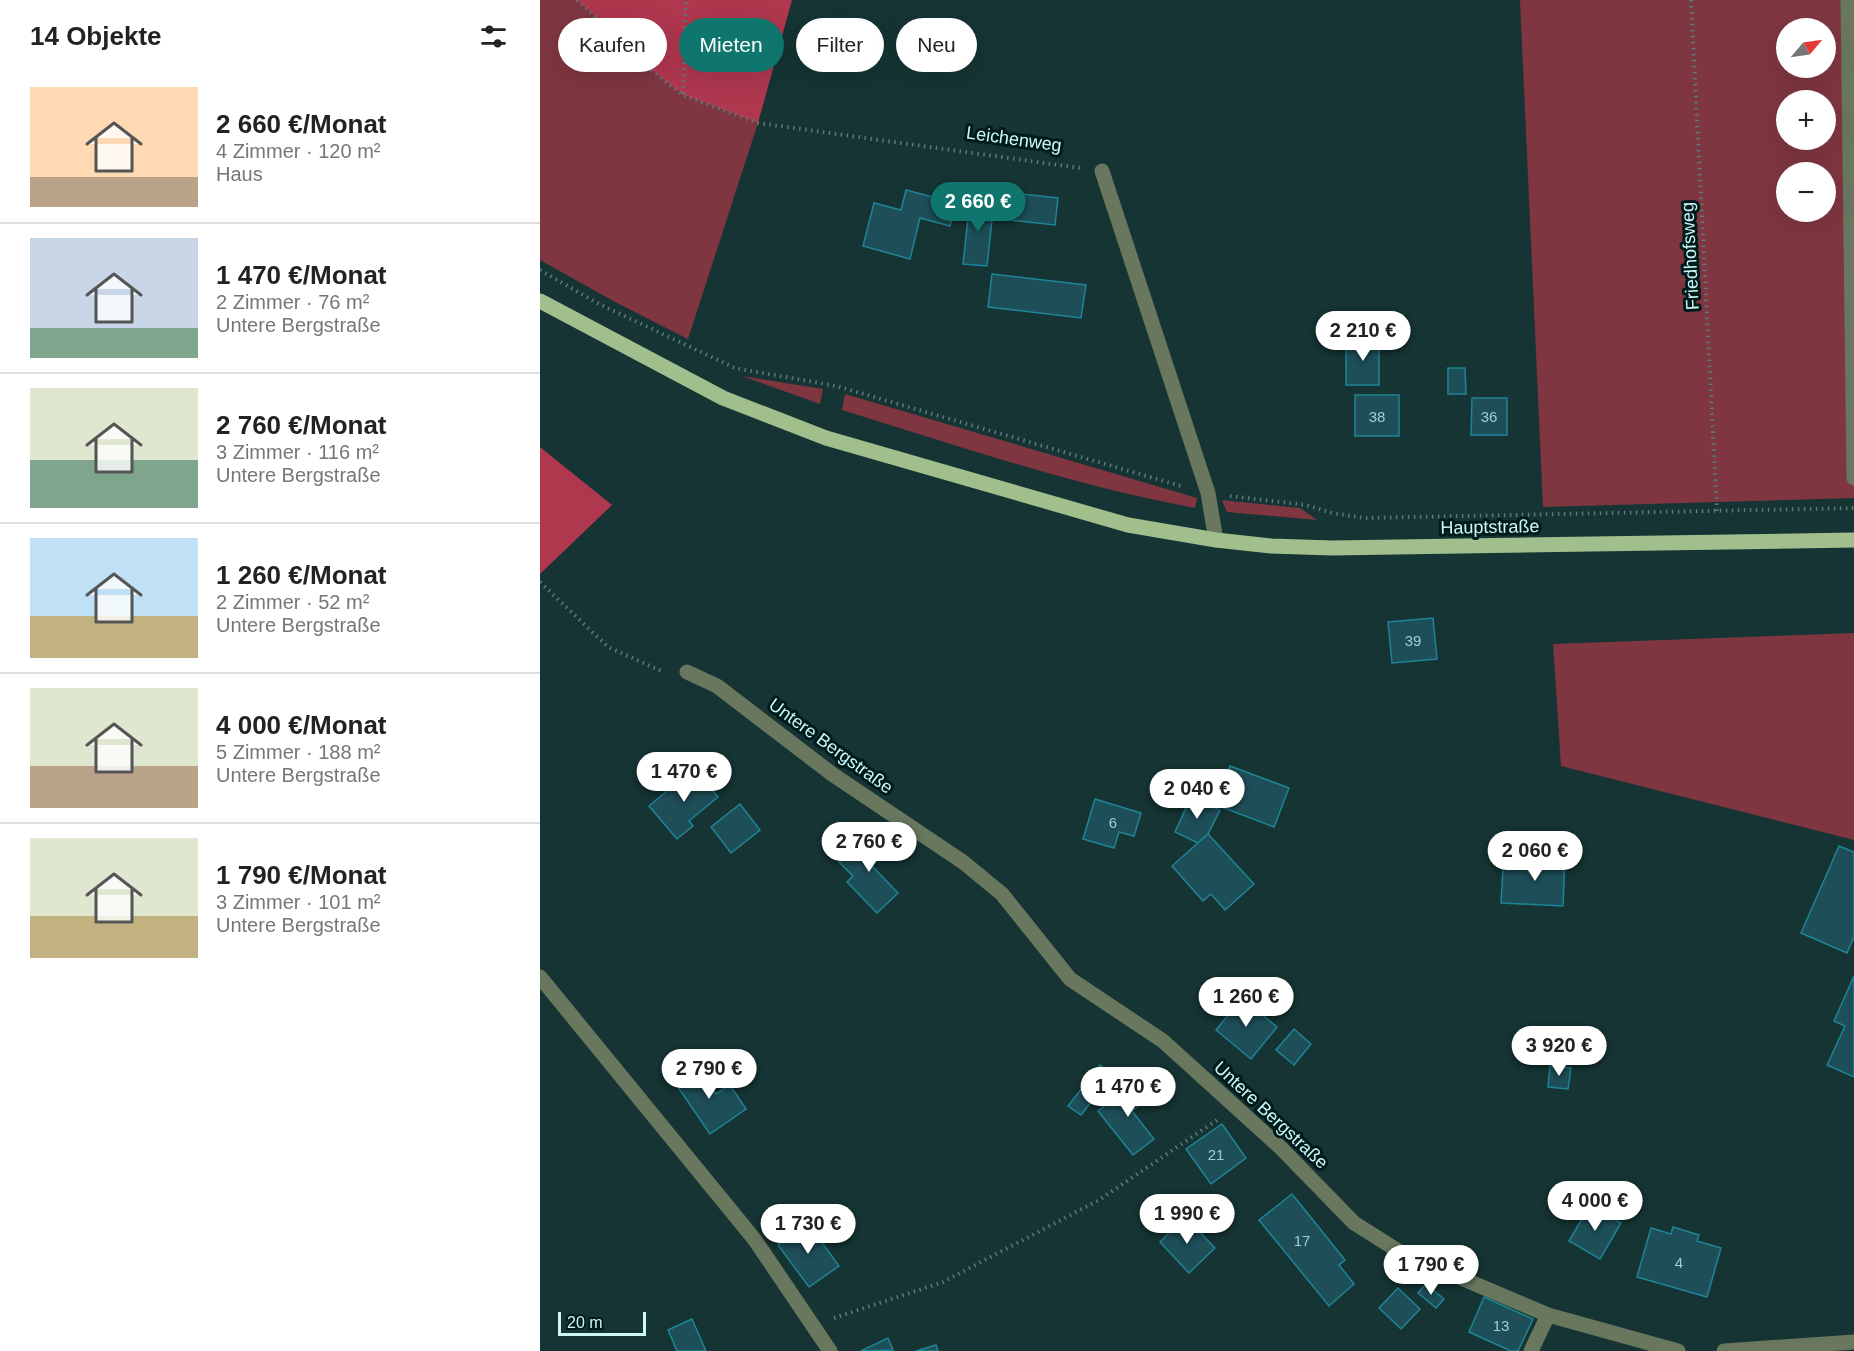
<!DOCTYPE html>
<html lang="de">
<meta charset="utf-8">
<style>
body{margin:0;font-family:Arial,sans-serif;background:#f6f6f6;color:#222;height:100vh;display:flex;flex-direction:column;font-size:22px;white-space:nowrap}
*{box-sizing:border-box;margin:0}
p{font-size:20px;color:#767676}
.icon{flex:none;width:33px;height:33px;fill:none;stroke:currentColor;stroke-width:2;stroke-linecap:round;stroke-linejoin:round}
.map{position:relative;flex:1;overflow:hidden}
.side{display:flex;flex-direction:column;background:#fff;width:540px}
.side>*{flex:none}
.top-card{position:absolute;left:18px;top:18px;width:570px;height:54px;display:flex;gap:12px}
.needle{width:39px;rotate:61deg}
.controls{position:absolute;left:1236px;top:18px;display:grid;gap:12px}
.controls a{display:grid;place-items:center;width:60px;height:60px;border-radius:50%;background:#fff;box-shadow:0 6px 24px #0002;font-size:30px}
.scale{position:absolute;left:18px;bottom:15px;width:88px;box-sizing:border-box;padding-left:6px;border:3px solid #ccf9f7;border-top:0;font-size:16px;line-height:21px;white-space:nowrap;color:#ccf9f7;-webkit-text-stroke:4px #001b1b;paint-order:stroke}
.price{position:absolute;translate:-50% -51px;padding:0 14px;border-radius:21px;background:#fff;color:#222;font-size:20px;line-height:39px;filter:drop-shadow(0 2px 3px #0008)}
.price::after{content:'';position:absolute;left:50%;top:36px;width:18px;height:14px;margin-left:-9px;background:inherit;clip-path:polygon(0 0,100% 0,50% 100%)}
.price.active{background:#0f766e;color:#fff}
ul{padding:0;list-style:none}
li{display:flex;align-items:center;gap:18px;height:150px;padding:0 30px}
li+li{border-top:2px solid #e0e0e0}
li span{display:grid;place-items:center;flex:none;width:168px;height:120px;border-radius:0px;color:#555}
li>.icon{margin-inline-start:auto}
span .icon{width:72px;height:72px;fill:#fffc;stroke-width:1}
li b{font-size:26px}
h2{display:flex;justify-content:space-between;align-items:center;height:72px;padding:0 30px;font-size:26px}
.chip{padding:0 21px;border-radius:27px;background:#fff;box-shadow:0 6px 24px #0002;font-size:21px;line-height:54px}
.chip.active{background:#0f766e;color:#fff}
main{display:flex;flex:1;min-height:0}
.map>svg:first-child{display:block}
.green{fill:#7f3641;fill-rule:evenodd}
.forest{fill:#af374e}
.building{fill:#1e4f59;stroke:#1f8497;stroke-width:1.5}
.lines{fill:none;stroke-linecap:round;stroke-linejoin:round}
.path{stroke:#577c7a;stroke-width:4;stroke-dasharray:1.5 4.5;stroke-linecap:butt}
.minor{stroke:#68775e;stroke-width:15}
.major{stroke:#a1bf8d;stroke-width:15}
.labels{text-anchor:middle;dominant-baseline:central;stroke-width:6;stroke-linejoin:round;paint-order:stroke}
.number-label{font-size:15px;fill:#a0ced0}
.street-label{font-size:18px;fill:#ccf9f7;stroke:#001b1b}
</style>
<main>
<section class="side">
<h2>14 Objekte<svg class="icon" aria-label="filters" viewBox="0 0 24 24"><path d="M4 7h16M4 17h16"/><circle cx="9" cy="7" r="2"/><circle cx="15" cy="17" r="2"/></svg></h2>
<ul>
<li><span style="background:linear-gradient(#ffd9b3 75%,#b9a48a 0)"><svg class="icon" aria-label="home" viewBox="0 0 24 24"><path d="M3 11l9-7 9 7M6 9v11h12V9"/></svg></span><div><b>2 660 €/Monat</b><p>4 Zimmer · 120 m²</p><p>Haus</p></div></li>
<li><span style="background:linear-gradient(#c9d6e8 75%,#7fa58c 0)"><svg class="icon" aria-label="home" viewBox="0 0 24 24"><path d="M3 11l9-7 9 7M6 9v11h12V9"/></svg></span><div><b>1 470 €/Monat</b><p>2 Zimmer · 76 m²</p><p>Untere Bergstraße</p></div></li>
<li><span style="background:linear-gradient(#dfe7d0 60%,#7fa58c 0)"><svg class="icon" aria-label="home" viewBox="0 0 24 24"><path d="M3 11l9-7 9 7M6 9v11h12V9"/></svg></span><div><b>2 760 €/Monat</b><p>3 Zimmer · 116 m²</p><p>Untere Bergstraße</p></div></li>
<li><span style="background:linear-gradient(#bfe0f5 65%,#c2b280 0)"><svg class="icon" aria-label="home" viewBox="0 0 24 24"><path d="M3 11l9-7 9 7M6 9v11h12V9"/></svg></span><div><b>1 260 €/Monat</b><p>2 Zimmer · 52 m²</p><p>Untere Bergstraße</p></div></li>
<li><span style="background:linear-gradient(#dfe7d0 65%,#b9a48a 0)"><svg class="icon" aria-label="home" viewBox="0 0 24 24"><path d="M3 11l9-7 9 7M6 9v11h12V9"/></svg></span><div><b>4 000 €/Monat</b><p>5 Zimmer · 188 m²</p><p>Untere Bergstraße</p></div></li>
<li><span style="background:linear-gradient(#dfe7d0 65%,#c2b280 0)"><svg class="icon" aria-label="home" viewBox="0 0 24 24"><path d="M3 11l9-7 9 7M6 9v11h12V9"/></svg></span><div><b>1 790 €/Monat</b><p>3 Zimmer · 101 m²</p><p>Untere Bergstraße</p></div></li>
</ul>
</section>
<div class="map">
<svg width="1314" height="1351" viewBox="0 0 1314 1351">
<rect width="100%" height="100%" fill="#153433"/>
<g class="green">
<polygon points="0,0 37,0 116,74 143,95 218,123 148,339 75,302 0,260"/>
<path d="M980 0H1314V498L1003 507ZM1246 28H1286V68H1246ZM1246 100H1286V140H1246ZM1246 172H1286V212H1246Z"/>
<polygon points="202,376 283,389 280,404"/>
<path d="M305 394 657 498 655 508C535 486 419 446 302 410Z"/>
<polygon points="682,500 760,508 777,520 687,512"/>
<polygon points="1314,633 1314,840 1021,766 1013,644"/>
</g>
<g class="forest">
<polygon points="37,0 252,0 218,123 143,95 116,74"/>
<polygon points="0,447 72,505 0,574"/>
</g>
<g class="building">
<polygon points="366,190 416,203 410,226 380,218 370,259 323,246 334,203 361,210"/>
<polygon points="455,191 518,198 515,225 452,218"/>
<polygon points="430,199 454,202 447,266 423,264"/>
<polygon points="452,274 546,285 541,318 448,307"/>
<polygon points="839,338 839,385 806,385 806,339"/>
<polygon points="908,368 925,368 926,394 908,394"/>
<rect x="815" y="395" width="44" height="41"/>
<polygon points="932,398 967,398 967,435 931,435"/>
<polygon points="893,618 897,659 852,663 848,622"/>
<polygon points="690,766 749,788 734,827 676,805"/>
<polygon points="154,768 178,797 149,821 153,826 137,839 109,806"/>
<polygon points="651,797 680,810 668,834 658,843 635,832"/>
<polygon points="555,799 601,813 594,836 579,832 574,848 543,839"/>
<polygon points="200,804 220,830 191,853 171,827"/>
<polygon points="331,832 348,850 332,866 358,893 337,913 307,882 313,876 299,862"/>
<polygon points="668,834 714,884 685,910 671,894 663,901 632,866"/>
<polygon points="1299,846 1314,852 1314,937 1307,953 1261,933"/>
<polygon points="989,856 1025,857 1023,906 961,903 963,867 988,868"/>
<polygon points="1314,976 1314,1077 1287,1065 1305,1026 1294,1021"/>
<polygon points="702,998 737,1027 711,1059 676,1030"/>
<polygon points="754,1029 771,1044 754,1065 736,1050"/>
<polygon points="155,1065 176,1094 190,1085 206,1109 170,1134 133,1080"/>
<polygon points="560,1065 589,1088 578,1095 564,1085 541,1115 528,1106"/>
<polygon points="1010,1066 1031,1068 1028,1089 1008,1087"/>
<polygon points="596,1081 609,1097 592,1111 614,1139 593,1155 558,1111"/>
<polygon points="682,1124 706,1158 671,1184 646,1149"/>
<polygon points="752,1194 805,1260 799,1265 814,1284 789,1306 719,1220"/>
<polygon points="1050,1205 1081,1223 1060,1259 1029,1241"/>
<polygon points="645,1217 675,1248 649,1273 620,1242"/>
<polygon points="268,1223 299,1266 269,1287 238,1245"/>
<polygon points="1133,1227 1159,1235 1157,1241 1181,1248 1167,1297 1097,1277 1111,1228 1131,1234"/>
<polygon points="886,1284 904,1299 896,1308 878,1293"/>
<polygon points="858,1288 880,1309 861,1329 839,1308"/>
<polygon points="944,1297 993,1319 978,1351 971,1351 929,1332"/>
<polygon points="152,1319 166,1351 137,1351 128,1330"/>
<polygon points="348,1338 353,1350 321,1351"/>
<polygon points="396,1345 398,1351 376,1351"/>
</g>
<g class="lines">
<g class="path">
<polyline points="37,0 116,74 143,95 218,123 540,168"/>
<polyline points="1151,0 1177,512"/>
<polyline points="143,94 146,0"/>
<polyline points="0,270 59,304 195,368 296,386 641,486"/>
<polyline points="690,496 766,505 792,513 825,518 1314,508"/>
<polyline points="0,582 68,647 119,670 124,671"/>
<polyline points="294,1318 403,1282 559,1200 677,1120"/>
</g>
<g class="minor">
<polyline points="1308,0 1314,478"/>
<polyline points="562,171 668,493 676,540"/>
<polyline points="147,672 177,686 292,774 423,862 462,894 530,979 623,1041 741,1148 814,1223 860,1252 1008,1315 1138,1351"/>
<polyline points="0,977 215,1240 290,1351"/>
<polyline points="991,1351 1008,1315"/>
<polyline points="1184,1351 1314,1342"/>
</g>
<polyline class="major" points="0,301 183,398 286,438 588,525 676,540 731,546 792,548 1314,540"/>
</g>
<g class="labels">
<g class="number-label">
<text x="837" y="416">38</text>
<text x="949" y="416">36</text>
<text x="873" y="640">39</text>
<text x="573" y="822">6</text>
<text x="676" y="1154">21</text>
<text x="762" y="1240">17</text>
<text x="1139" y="1262">4</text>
<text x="961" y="1325">13</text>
</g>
<g class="street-label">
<text transform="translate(474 139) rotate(8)">Leichenweg</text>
<text transform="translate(1150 256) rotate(-93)">Friedhofsweg</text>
<text transform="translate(950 527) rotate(-1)">Hauptstraße</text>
<text transform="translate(291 746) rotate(36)">Untere Bergstraße</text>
<text transform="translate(731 1115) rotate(43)">Untere Bergstraße</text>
</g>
</g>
</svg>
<div class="controls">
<a><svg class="needle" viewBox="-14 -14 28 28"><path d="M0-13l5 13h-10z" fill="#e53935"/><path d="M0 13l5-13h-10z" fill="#767676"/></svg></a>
<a>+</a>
<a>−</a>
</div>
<div class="scale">20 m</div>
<b class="price active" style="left:438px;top:233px">2 660 €</b>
<b class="price" style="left:823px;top:362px">2 210 €</b>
<b class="price" style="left:144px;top:803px">1 470 €</b>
<b class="price" style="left:657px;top:820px">2 040 €</b>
<b class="price" style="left:329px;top:873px">2 760 €</b>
<b class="price" style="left:995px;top:882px">2 060 €</b>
<b class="price" style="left:706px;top:1028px">1 260 €</b>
<b class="price" style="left:1019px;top:1077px">3 920 €</b>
<b class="price" style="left:169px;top:1100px">2 790 €</b>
<b class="price" style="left:588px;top:1118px">1 470 €</b>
<b class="price" style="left:1055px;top:1232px">4 000 €</b>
<b class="price" style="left:647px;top:1245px">1 990 €</b>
<b class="price" style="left:268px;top:1255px">1 730 €</b>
<b class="price" style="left:891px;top:1296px">1 790 €</b>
<div class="top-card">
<a class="chip">Kaufen</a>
<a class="chip active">Mieten</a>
<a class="chip">Filter</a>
<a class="chip">Neu</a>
</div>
</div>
</main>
